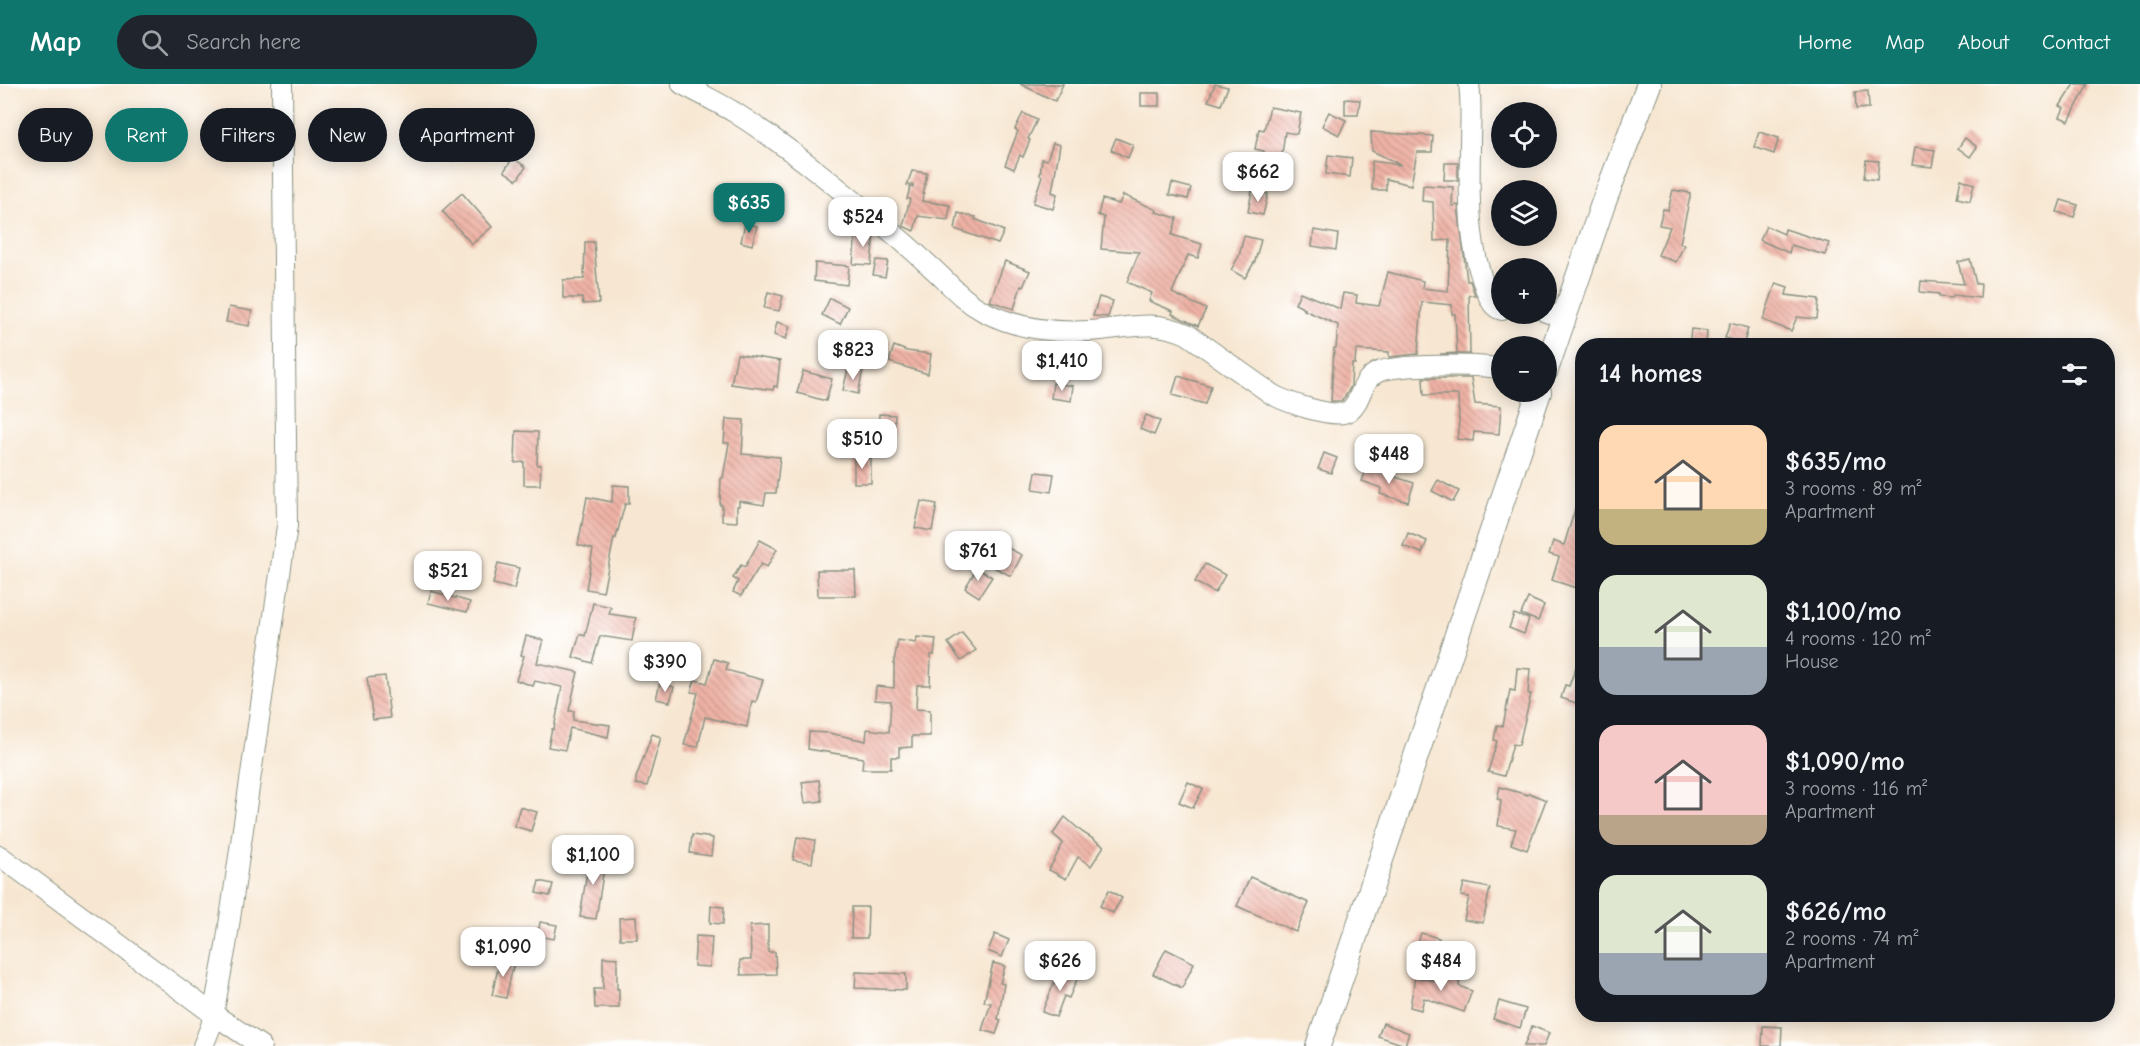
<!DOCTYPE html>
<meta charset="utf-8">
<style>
body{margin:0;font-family:"Comic Neue",sans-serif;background:#20242c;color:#f1f3f6;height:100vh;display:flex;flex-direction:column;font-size:22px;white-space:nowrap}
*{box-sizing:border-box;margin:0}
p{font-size:20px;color:#9ea1a6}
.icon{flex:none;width:33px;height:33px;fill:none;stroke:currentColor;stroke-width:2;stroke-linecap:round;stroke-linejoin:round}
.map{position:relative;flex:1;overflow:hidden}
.side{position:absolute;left:1575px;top:254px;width:540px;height:684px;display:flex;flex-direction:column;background:#171b24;border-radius:24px;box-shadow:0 3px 15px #0003}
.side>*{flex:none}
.hud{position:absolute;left:18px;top:24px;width:570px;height:54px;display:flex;gap:12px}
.buttons{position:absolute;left:1491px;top:18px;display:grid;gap:12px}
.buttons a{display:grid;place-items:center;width:66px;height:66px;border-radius:50%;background:#171b24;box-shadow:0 3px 15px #0003;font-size:30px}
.price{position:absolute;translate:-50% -51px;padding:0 14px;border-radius:12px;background:#fff;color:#222;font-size:20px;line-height:39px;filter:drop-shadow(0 2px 3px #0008)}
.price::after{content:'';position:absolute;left:50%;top:36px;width:18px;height:14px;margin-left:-9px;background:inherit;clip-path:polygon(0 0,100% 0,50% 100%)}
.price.active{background:#0f766e;color:#fff}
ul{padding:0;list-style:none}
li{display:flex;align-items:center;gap:18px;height:150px;padding:0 24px}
li span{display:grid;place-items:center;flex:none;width:168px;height:120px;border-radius:18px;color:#555}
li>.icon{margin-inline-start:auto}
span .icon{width:72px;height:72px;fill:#fffc;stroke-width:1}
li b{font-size:26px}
h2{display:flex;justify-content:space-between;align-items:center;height:72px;padding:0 24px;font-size:26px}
.tag{padding:0 21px;border-radius:27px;background:#171b24;box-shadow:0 3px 15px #0003;font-size:21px;line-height:54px}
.tag.active{background:#0f766e;color:#fff}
header{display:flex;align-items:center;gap:36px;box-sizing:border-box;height:84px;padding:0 30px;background:#0f766e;color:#fff}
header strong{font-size:28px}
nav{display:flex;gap:33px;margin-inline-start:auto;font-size:21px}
.search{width:420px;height:54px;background:#20242c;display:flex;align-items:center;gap:15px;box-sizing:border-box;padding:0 21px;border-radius:33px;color:#9ea1a6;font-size:22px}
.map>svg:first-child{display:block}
.building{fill:url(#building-back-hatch)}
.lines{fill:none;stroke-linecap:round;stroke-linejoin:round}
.minor-casing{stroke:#8b9283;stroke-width:22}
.major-casing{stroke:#8b9283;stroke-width:26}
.minor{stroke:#fff;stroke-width:20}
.major{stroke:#fff;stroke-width:24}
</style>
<header>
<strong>Map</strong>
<div class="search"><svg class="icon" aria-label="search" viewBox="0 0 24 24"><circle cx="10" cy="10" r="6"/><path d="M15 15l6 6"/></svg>Search here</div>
<nav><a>Home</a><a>Map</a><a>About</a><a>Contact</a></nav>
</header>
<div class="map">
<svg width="2140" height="962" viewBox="0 0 2140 962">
<defs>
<pattern id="building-back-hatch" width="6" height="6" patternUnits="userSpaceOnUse" patternTransform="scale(1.5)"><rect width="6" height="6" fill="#f0b3a6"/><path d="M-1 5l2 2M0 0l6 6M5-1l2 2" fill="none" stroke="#c29388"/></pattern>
</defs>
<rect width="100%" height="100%" fill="#fff"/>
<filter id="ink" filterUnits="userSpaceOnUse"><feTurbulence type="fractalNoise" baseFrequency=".0167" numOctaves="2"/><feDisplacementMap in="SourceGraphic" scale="12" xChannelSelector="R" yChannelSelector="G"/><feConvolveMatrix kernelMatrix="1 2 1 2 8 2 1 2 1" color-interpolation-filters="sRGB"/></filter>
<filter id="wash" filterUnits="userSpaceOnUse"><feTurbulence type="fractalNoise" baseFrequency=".008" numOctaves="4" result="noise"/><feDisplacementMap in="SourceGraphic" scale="24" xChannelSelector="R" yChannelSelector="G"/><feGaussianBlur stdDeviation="1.35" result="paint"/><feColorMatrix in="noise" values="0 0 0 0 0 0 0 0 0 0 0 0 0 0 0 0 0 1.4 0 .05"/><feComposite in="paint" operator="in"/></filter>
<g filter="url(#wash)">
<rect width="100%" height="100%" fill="#f7e7d2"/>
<g id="blocks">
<g class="building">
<polygon points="1020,0 1063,0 1055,17"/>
<polygon points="1215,0 1228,3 1221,21 1208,17"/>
<polygon points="2074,0 2088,0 2069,37 2060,33 2064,24 2060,22"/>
<polygon points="1868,7 1869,24 1856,25 1855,8"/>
<rect x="1141" y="9" width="18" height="13"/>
<polygon points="1345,15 1360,16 1358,31 1345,31"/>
<polygon points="1270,23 1301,29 1297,50 1285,48 1280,85 1262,82 1264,67 1255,65 1259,45 1264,46"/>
<polygon points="1329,28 1346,36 1339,51 1322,42"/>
<polygon points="1023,29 1037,36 1028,55 1030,56 1023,73 1020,71 1014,85 1005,81 1018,47 1015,45"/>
<polygon points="441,41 464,50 453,77 431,69"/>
<polygon points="1371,48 1433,52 1432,68 1417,68 1411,101 1386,95 1386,106 1372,106 1372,77 1401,81 1372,67"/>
<polygon points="1759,48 1779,54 1774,70 1754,63"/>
<polygon points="1116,54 1133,61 1128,74 1111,66"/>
<polygon points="1965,54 1977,63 1970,73 1958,64"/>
<polygon points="1053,59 1060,61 1052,108 1057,110 1053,125 1033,119 1042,92 1040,91 1042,75 1047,76"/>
<polygon points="1915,63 1935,66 1932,83 1912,81"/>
<polygon points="1328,71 1352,74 1350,93 1326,90"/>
<polygon points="513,74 526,83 517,96 504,87"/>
<polygon points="1866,76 1879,77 1877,96 1864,94"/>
<polygon points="1445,79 1458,79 1458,96 1444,96"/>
<polygon points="912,87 927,89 922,117 950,121 948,136 918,132 914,147 903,142 910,115 907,115 910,103 913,103 913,101 907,101"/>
<polygon points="1961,95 1974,100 1970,117 1957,114"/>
<polygon points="1172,99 1191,104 1188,115 1169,111"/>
<polygon points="1423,101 1453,103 1452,122 1458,121 1467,197 1470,197 1475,211 1469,211 1470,270 1440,270 1457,269 1455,230 1452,230 1452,221 1422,218 1418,270 1389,273 1389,268 1356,266 1355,280 1352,280 1351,302 1346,311 1342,317 1331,317 1334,264 1336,264 1338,241 1304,226 1305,225 1295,220 1300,208 1340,225 1343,209 1357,211 1356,219 1379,222 1388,188 1423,197 1422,204 1448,207 1450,156 1434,157 1433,118 1422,117"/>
<polygon points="1673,106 1690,109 1690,113 1680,159 1684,161 1676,178 1658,171 1670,143 1659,141 1663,125 1668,126"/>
<polygon points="1252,107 1268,110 1263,131 1248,128"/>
<polygon points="462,109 492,143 472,160 442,127"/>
<polygon points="1123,111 1157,126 1156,128 1177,134 1172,151 1202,160 1198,174 1188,171 1172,209 1206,225 1198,242 1172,230 1173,227 1149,217 1152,209 1127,198 1139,168 1101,165 1104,133 1098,131 1102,115 1119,120"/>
<polygon points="2061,116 2078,121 2074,133 2057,128"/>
<polygon points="958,129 976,133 975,135 1004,147 998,160 955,145"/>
<polygon points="745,139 757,142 752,161 741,158"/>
<polygon points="1766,142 1784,150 1785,145 1829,159 1825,171 1791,161 1789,169 1760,156"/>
<polygon points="1314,146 1338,150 1336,166 1312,162"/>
<polygon points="856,148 874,149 871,181 853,180"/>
<polygon points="1244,152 1261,156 1255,177 1245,194 1231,186 1239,172"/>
<polygon points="585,158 594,158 599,219 583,220 582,214 563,214 563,196 584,195"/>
<polygon points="1970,175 1976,200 1981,200 1980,214 1953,211 1952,214 1939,213 1939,210 1920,208 1921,197 1964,200 1958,178"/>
<polygon points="876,176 888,177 885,193 873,191"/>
<polygon points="1005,177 1030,187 1023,203 1021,202 1014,225 990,217"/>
<polygon points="815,179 849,182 847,201 814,197"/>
<polygon points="1776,199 1788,203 1786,211 1819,215 1817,235 1797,233 1791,247 1763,236"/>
<polygon points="768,208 783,212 779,227 764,224"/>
<polygon points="1099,213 1113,217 1108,233 1093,232"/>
<polygon points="830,214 848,223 840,240 822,231"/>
<polygon points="229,223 252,227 249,242 226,238"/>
<polygon points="777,238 790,242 786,255 774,251"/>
<polygon points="1730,239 1748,244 1744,259 1725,254"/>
<polygon points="1691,245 1707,247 1706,261 1689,261"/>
<polygon points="894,262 907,267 931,270 928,290 889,278"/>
<polygon points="737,270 780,277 777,303 774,302 773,306 731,300"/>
<polygon points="848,285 863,286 858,310 843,306"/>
<polygon points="803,287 832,295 826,317 797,309"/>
<polygon points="1178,292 1211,302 1205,320 1172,311"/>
<polygon points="1423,294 1471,294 1475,320 1501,322 1499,350 1474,348 1473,357 1457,355 1459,338 1458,311 1424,311"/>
<polygon points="1053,299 1073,302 1071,317 1051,314"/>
<polygon points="879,330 895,331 894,351 878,350"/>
<polygon points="1146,331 1160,337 1154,351 1140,345"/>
<polygon points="726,335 744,336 742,370 780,373 776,409 766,409 764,421 739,417 739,422 737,422 737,438 722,437 722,421 720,421 721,394 723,394 729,359 724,359"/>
<polygon points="516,347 538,348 537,381 541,381 540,401 524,401 524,378 515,379"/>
<polygon points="1324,369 1337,374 1331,389 1318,385"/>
<rect x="854" y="374" width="17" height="25"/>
<polygon points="1367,384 1414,399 1408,418 1380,410 1381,404 1362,397"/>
<polygon points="1036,388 1054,390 1051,408 1033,405"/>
<polygon points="1438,396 1459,407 1453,418 1432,407"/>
<polygon points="613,401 629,402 629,420 625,420 616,454 614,454 603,508 586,505 593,465 578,461 587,413 612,418"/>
<polygon points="1579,412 1582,413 1582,482 1576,504 1552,496 1559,473 1549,470 1553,457 1564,461"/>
<polygon points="921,417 937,420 932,447 915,444"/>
<polygon points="1408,449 1427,457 1422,469 1403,462"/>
<polygon points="760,456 777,465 767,483 761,480 741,512 733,508 738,497 733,494 741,481 745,483"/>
<polygon points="1006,463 1022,471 1011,492 995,484"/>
<polygon points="498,479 519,484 514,505 493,500"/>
<polygon points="1205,480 1225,491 1215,509 1195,498"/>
<polygon points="977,484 992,493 979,513 965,504"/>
<polygon points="817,486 855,486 856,512 818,512"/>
<polygon points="431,507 470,518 467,528 428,519"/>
<polygon points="1528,514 1544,521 1538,537 1521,530"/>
<polygon points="593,519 611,523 609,530 636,534 632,557 600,552 592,579 573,573 580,550 585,552"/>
<polygon points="1514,530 1529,535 1524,550 1509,544"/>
<polygon points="962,549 976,566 961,577 948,559"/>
<polygon points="526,552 543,556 537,579 578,588 569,627 574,627 573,636 610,641 608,653 570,644 565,666 548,663 552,645 554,645 562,603 535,597 533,602 516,596 524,572 521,571"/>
<polygon points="917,553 936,555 934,571 931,571 930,601 917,601 916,625 930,626 930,652 912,652 912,663 899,664 899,673 891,673 891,685 862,685 863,674 808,665 809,648 829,649 866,657 867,645 889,648 891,617 875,616 876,602 894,604 894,577 898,556 916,559"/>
<polygon points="1581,569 1582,569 1582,621 1561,614 1565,601 1569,602"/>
<polygon points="714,575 728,579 726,586 763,596 756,618 752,617 747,643 705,633 698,663 684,661 698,609 691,608 695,596 707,599"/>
<polygon points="1517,584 1530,585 1528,610 1531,610 1519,661 1513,660 1504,692 1488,688 1497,657 1494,656 1497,641 1503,642 1510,606 1515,607"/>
<polygon points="385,592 390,634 373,636 367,594"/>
<polygon points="660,599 674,603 670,618 656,615"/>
<polygon points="652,650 661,653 647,702 636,700 636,694"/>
<polygon points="819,696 822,717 805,719 802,698"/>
<polygon points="1188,698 1203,705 1193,724 1179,718"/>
<polygon points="1500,703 1528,711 1529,709 1546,716 1527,766 1511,760 1516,745 1498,742 1501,716 1497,715"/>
<polygon points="520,723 537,728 531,747 514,742"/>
<polygon points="1065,733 1082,748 1104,762 1091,782 1078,773 1066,795 1049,786 1063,759 1053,750"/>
<polygon points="692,751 713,754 711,772 690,769"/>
<polygon points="797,753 815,756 812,779 793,776"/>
<polygon points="590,768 606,771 596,835 580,833"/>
<polygon points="1250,793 1309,819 1296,848 1237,822"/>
<polygon points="539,797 553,800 550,812 536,809"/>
<polygon points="1464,799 1490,804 1483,839 1464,836 1469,813 1461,812"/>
<polygon points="1109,806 1122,814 1113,829 1100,822"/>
<polygon points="711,822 724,823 723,840 710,839"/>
<polygon points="852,823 868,823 867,854 851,854"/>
<polygon points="636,833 637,855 620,855 619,834"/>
<polygon points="540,838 557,841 554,855 538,852"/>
<polygon points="768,841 768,868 775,868 776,890 741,891 740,876 751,876 750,842"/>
<polygon points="1421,849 1439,854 1436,871 1416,865"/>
<polygon points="995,850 1009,856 1002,873 988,867"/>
<polygon points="696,852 712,853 710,883 694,882"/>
<polygon points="1166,865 1194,879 1182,904 1153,890"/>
<polygon points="603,873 617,874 617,905 619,905 619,924 595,924 594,905 603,905"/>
<polygon points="500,875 514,878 506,914 492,911"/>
<polygon points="993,879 1005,882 1000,899 1004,900 998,935 1001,936 996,950 982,946 991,919 984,918"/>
<polygon points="1060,885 1078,893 1069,914 1064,912 1056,933 1042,928"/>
<polygon points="1448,885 1460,886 1459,902 1472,907 1464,928 1424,914 1421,926 1410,923 1415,893 1446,899"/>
<polygon points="856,888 906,890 906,906 855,904"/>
<polygon points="1499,917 1526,925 1520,944 1493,935"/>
<polygon points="1383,939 1409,949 1405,961 1378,952"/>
<polygon points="1532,942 1549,949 1544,962 1524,962"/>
<polygon points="1763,942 1782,943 1781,962 1762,962"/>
</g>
</g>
</g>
<g filter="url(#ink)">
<use href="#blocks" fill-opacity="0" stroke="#8b9283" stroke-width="1.5"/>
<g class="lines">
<g class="minor-casing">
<g id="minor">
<path d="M682 0C699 9 717 18 734 28 786 61 835 101 883 141 899 154 915 168 931 183 948 198 962 216 983 227 1015 244 1052 249 1089 247 1126 245 1150 234 1187 250L1273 311C1289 319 1326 332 1344 329 1350 328 1354 322 1357 317 1363 305 1365 294 1378 288 1396 280 1481 280 1502 285"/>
<path d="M1469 0C1472 22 1470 43 1470 64 1469 111 1468 162 1486 206 1490 215 1492 223 1502 226"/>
<polyline points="1546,228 1564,234"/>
<polyline points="0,772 213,930 261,962"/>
<polyline points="203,962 211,942 226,862 287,442 282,0"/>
</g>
</g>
<g class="major-casing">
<g id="major">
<polyline points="1546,286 1603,120 1649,0"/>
<polyline points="1318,962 1539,308"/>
</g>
</g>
<use href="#minor" class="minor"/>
<use href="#major" class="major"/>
</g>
</g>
</svg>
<div class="buttons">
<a><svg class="icon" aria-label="locate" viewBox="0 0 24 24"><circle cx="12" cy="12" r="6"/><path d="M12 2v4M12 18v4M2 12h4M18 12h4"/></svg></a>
<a><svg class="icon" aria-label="layers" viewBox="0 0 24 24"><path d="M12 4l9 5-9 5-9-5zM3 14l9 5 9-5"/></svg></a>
<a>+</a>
<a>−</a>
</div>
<b class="price" style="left:1258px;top:119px">$662</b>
<b class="price active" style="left:749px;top:150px">$635</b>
<b class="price" style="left:863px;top:164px">$524</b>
<b class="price" style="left:853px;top:297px">$823</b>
<b class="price" style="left:1062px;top:308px">$1,410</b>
<b class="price" style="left:862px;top:386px">$510</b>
<b class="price" style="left:1389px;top:401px">$448</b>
<b class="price" style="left:978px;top:498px">$761</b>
<b class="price" style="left:448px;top:518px">$521</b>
<b class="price" style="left:665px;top:609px">$390</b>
<b class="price" style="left:593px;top:802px">$1,100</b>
<b class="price" style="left:503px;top:894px">$1,090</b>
<b class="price" style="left:1060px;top:908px">$626</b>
<b class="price" style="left:1441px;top:908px">$484</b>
<div class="hud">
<a class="tag">Buy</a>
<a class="tag active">Rent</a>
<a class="tag">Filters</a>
<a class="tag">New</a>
<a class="tag">Apartment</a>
</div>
<section class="side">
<h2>14 homes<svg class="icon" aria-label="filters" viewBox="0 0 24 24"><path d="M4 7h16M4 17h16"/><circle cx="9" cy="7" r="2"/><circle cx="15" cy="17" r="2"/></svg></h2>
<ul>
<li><span style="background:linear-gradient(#ffd9b3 70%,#c2b280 0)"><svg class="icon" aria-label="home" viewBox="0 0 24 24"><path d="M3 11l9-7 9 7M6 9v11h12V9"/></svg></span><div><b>$635/mo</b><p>3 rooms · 89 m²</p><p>Apartment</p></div></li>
<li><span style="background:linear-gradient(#dfe7d0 60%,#9aa5b1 0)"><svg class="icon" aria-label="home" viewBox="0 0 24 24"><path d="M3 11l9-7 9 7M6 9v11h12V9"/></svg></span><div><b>$1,100/mo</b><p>4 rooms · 120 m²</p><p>House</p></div></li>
<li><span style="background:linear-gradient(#f6c9c9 75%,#b9a48a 0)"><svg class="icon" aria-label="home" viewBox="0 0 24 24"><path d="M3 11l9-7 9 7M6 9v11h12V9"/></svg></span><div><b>$1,090/mo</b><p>3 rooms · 116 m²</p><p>Apartment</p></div></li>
<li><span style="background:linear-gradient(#dfe7d0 65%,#9aa5b1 0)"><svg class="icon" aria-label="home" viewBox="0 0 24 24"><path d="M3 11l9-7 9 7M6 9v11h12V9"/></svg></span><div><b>$626/mo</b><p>2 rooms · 74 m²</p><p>Apartment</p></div></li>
</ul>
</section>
</div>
